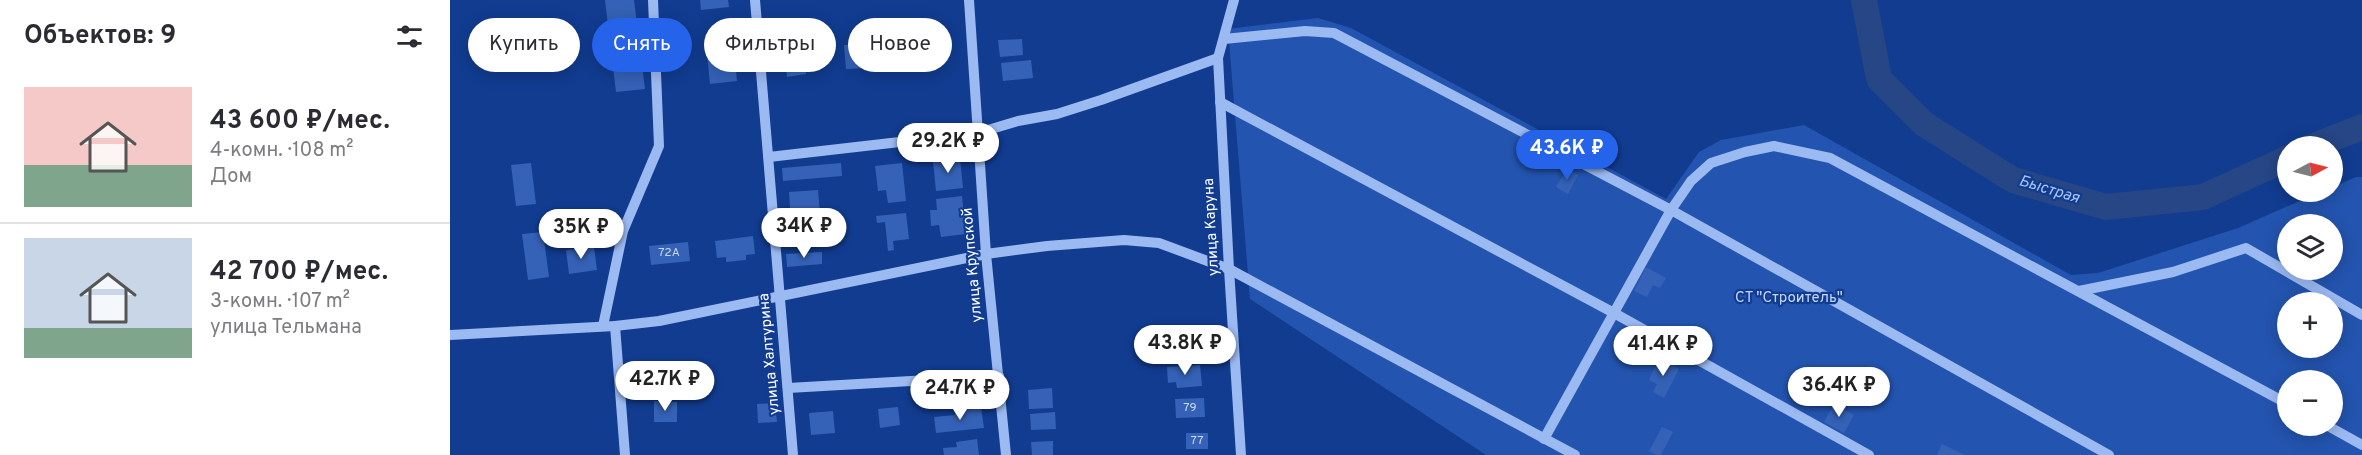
<!DOCTYPE html>
<html lang="ru">
<meta charset="utf-8">
<style>
body{margin:0;font-family:Overpass,sans-serif;background:#f7f7f7;color:#2b2b33;height:100vh;display:flex;flex-direction:column;font-size:22px;white-space:nowrap}
*{box-sizing:border-box;margin:0}
p{font-size:20px;color:#7c7c81}
.icon{flex:none;width:33px;height:33px;fill:none;stroke:currentColor;stroke-width:2;stroke-linecap:round;stroke-linejoin:round}
.map{position:relative;flex:1;overflow:hidden}
.side{display:flex;flex-direction:column;background:#fff;width:450px}
.side>*{flex:none}
.top-card{position:absolute;left:18px;top:18px;width:570px;height:54px;display:flex;gap:12px}
.needle{width:39px;rotate:83deg}
.tools{position:absolute;left:1827px;top:136px;display:grid;gap:12px}
.tools a{display:grid;place-items:center;width:66px;height:66px;border-radius:50%;background:#fff;box-shadow:0 3px 15px #0003;font-size:30px}
.price{position:absolute;translate:-50% -51px;padding:0 14px;border-radius:21px;background:#fff;color:#222;font-size:20px;line-height:39px;filter:drop-shadow(0 2px 3px #0008)}
.price::after{content:'';position:absolute;left:50%;top:36px;width:18px;height:14px;margin-left:-9px;background:inherit;clip-path:polygon(0 0,100% 0,50% 100%)}
.price.on{background:#2563eb;color:#fff}
ul{padding:0;list-style:none}
li{display:flex;align-items:center;gap:18px;height:150px;padding:0 24px}
li+li{border-top:2px solid #e1e1e2}
li span{display:grid;place-items:center;flex:none;width:168px;height:120px;border-radius:0px;color:#555}
li>.icon{margin-inline-start:auto}
span .icon{width:72px;height:72px;fill:#fffc;stroke-width:1}
li b{font-size:26px}
h2{display:flex;justify-content:space-between;align-items:center;height:72px;padding:0 24px;font-size:26px}
.pill{padding:0 21px;border-radius:27px;background:#fff;box-shadow:0 3px 15px #0003;font-size:21px;line-height:54px}
.pill.on{background:#2563eb;color:#fff}
main{display:flex;flex:1;min-height:0}
.map>svg:first-child{display:block}
.green{fill:#2354af;fill-rule:evenodd}
.lines{fill:none;stroke-linecap:round;stroke-linejoin:round}
.river{stroke:#264685;stroke-width:26}
.building{fill:#3562b7}
.minor{stroke:#9cbaf2;stroke-width:10}
.labels{text-anchor:middle;dominant-baseline:central;stroke-width:4.5;stroke-linejoin:round;paint-order:stroke}
.number-label{font-size:12px;fill:#ccd8ed}
.street-label{font-size:15px;fill:#fff;stroke:#113c90}
.park-label{font-size:15px;fill:#c3d7fd;stroke:#113c90}
.water-label{font-size:16px;font-style:italic;fill:#a8c5f9;stroke:#113c90}
</style>
<main>
<section class="side">
<h2>Объектов: 9<svg class="icon" aria-label="filters" viewBox="0 0 24 24"><path d="M4 7h16M4 17h16"/><circle cx="9" cy="7" r="2"/><circle cx="15" cy="17" r="2"/></svg></h2>
<ul>
<li><span style="background:linear-gradient(#f6c9c9 65%,#7fa58c 0)"><svg class="icon" aria-label="home" viewBox="0 0 24 24"><path d="M3 11l9-7 9 7M6 9v11h12V9"/></svg></span><div><b>43 600 ₽/мес.</b><p>4-комн. · 108 m²</p><p>Дом</p></div></li>
<li><span style="background:linear-gradient(#c9d6e8 75%,#7fa58c 0)"><svg class="icon" aria-label="home" viewBox="0 0 24 24"><path d="M3 11l9-7 9 7M6 9v11h12V9"/></svg></span><div><b>42 700 ₽/мес.</b><p>3-комн. · 107 m²</p><p>улица Тельмана</p></div></li>
</ul>
</section>
<div class="map">
<svg width="1912" height="455" viewBox="0 0 1912 455">
<rect width="100%" height="100%" fill="#113c90"/>
<path class="green" d="M868 18 901 28 1216 199 1249 152 1271 140 1354 125 1621 275 1648 273 1788 228 1870 192H1882L1883 187 1906 177H1912V455H1036L800 299 778 29ZM1838 225H1882V270H1838ZM1838 303H1882V348H1838ZM1838 381H1882V426H1838Z"/>
<g class="lines">
<g class="river">
<polyline points="1414,0 1429,79 1474,124 1563,180 1656,207 1753,197 1838,158"/>
<polyline points="1861,147 1912,127"/>
</g>
</g>
<g class="building">
<polygon points="155,0 184,0 195,89 166,92"/>
<polygon points="250,0 278,0 279,7 251,10"/>
<polygon points="282,32 287,81 260,84 255,35"/>
<polygon points="495,33 497,61 479,62 477,34"/>
<polygon points="572,39 573,55 550,57 548,40"/>
<polygon points="453,43 454,65 442,66 442,62 435,63 434,44"/>
<polygon points="413,44 415,68 396,69 394,45"/>
<polygon points="352,46 356,74 337,77 334,48"/>
<polygon points="581,60 583,78 553,81 551,63"/>
<polygon points="510,158 513,188 486,191 483,161"/>
<polygon points="81,163 86,204 66,206 61,165"/>
<polygon points="391,163 392,176 333,181 332,168"/>
<polygon points="452,163 456,201 438,203 436,190 428,191 425,166"/>
<polygon points="1117,169 1128,175 1118,194 1106,187"/>
<polygon points="368,190 372,238 342,240 339,192"/>
<polygon points="512,196 516,234 491,237 489,225 481,226 480,210 487,210 486,199"/>
<polygon points="456,213 459,239 443,241 444,250 438,251 435,222 427,223 426,216"/>
<polygon points="93,232 99,277 78,280 72,234"/>
<polygon points="303,236 305,254 296,255 296,260 276,262 276,257 267,258 265,241"/>
<polygon points="238,242 240,261 201,265 199,246"/>
<polygon points="144,247 147,270 119,274 116,250"/>
<polygon points="372,252 372,264 337,267 336,254"/>
<polygon points="1196,267 1216,278 1210,288 1203,285 1197,297 1184,291"/>
<polygon points="748,334 750,356 728,358 726,336"/>
<polygon points="1209,359 1229,369 1214,398 1203,392 1207,384 1199,380"/>
<polygon points="750,365 752,386 727,388 726,382 718,383 717,367"/>
<polygon points="602,388 603,408 579,409 578,390"/>
<polygon points="754,398 755,417 726,418 725,399"/>
<polygon points="204,401 227,402 227,422 204,422"/>
<polygon points="325,403 327,422 308,423 307,404"/>
<polygon points="1384,404 1404,415 1394,433 1374,422"/>
<polygon points="448,407 450,425 430,428 428,409"/>
<polygon points="531,407 534,428 486,433 484,417 505,415 504,410"/>
<polygon points="383,411 385,433 361,435 359,413"/>
<polygon points="605,412 606,429 581,430 580,414"/>
<polygon points="1212,427 1223,432 1211,455 1206,455 1199,451"/>
<rect x="736" y="433" width="22" height="16"/>
<polygon points="527,439 529,455 494,455 493,448 507,447 506,442"/>
<polygon points="603,441 603,455 582,455 581,442"/>
<polygon points="1492,444 1515,455 1487,455"/>
</g>
<g class="lines">
<g class="minor">
<polyline points="305,0 343,455"/>
<polyline points="519,0 536,254 556,455"/>
<polyline points="784,0 768,58 779,269 791,455"/>
<polyline points="774,39 855,31 884,33 1221,210 1659,455"/>
<polyline points="770,102 1164,313 1419,455"/>
<polyline points="319,157 528,133 568,121 607,114 651,100 768,58"/>
<polyline points="1629,291 1723,272 1796,248 1912,315"/>
<polyline points="153,326 173,231 209,146 203,0"/>
<polyline points="165,326 175,455"/>
<polyline points="0,335 165,326 209,321 536,254 597,246 674,240 709,243 779,269 1125,455"/>
<polyline points="338,388 549,376"/>
<polyline points="1878,426 1912,445"/>
<polyline points="1094,439 1221,210 1241,181 1261,163 1295,152 1324,146 1380,158 1838,404"/>
</g>
</g>
<g class="labels">
<g class="number-label">
<text x="219" y="253">72А</text>
<text x="740" y="408">79</text>
<text x="747" y="441">77</text>
</g>
<g class="street-label">
<text transform="translate(762 227) rotate(-93)">улица Каруна</text>
<text transform="translate(523 265) rotate(-95)">улица Крупской</text>
<text transform="translate(320 354) rotate(-95)">улица Халтурина</text>
</g>
<g class="park-label">
<text x="1339" y="298">СТ "Строитель"</text>
</g>
<g class="water-label">
<text transform="translate(1599 190) rotate(17)">Быстрая</text>
</g>
</g>
</svg>
<div class="tools">
<a><svg class="needle" viewBox="-14 -14 28 28"><path d="M0-13l5 13h-10z" fill="#e53935"/><path d="M0 13l5-13h-10z" fill="#7c7c81"/></svg></a>
<a><svg class="icon" aria-label="layers" viewBox="0 0 24 24"><path d="M12 4l9 5-9 5-9-5zM3 14l9 5 9-5"/></svg></a>
<a>+</a>
<a>−</a>
</div>
<b class="price" style="left:498px;top:174px">29.2K ₽</b>
<b class="price on" style="left:1117px;top:181px">43.6K ₽</b>
<b class="price" style="left:354px;top:259px">34K ₽</b>
<b class="price" style="left:131px;top:260px">35K ₽</b>
<b class="price" style="left:735px;top:376px">43.8K ₽</b>
<b class="price" style="left:1213px;top:377px">41.4K ₽</b>
<b class="price" style="left:215px;top:412px">42.7K ₽</b>
<b class="price" style="left:1389px;top:418px">36.4K ₽</b>
<b class="price" style="left:510px;top:421px">24.7K ₽</b>
<div class="top-card">
<a class="pill">Купить</a>
<a class="pill on">Снять</a>
<a class="pill">Фильтры</a>
<a class="pill">Новое</a>
</div>
</div>
</main>
